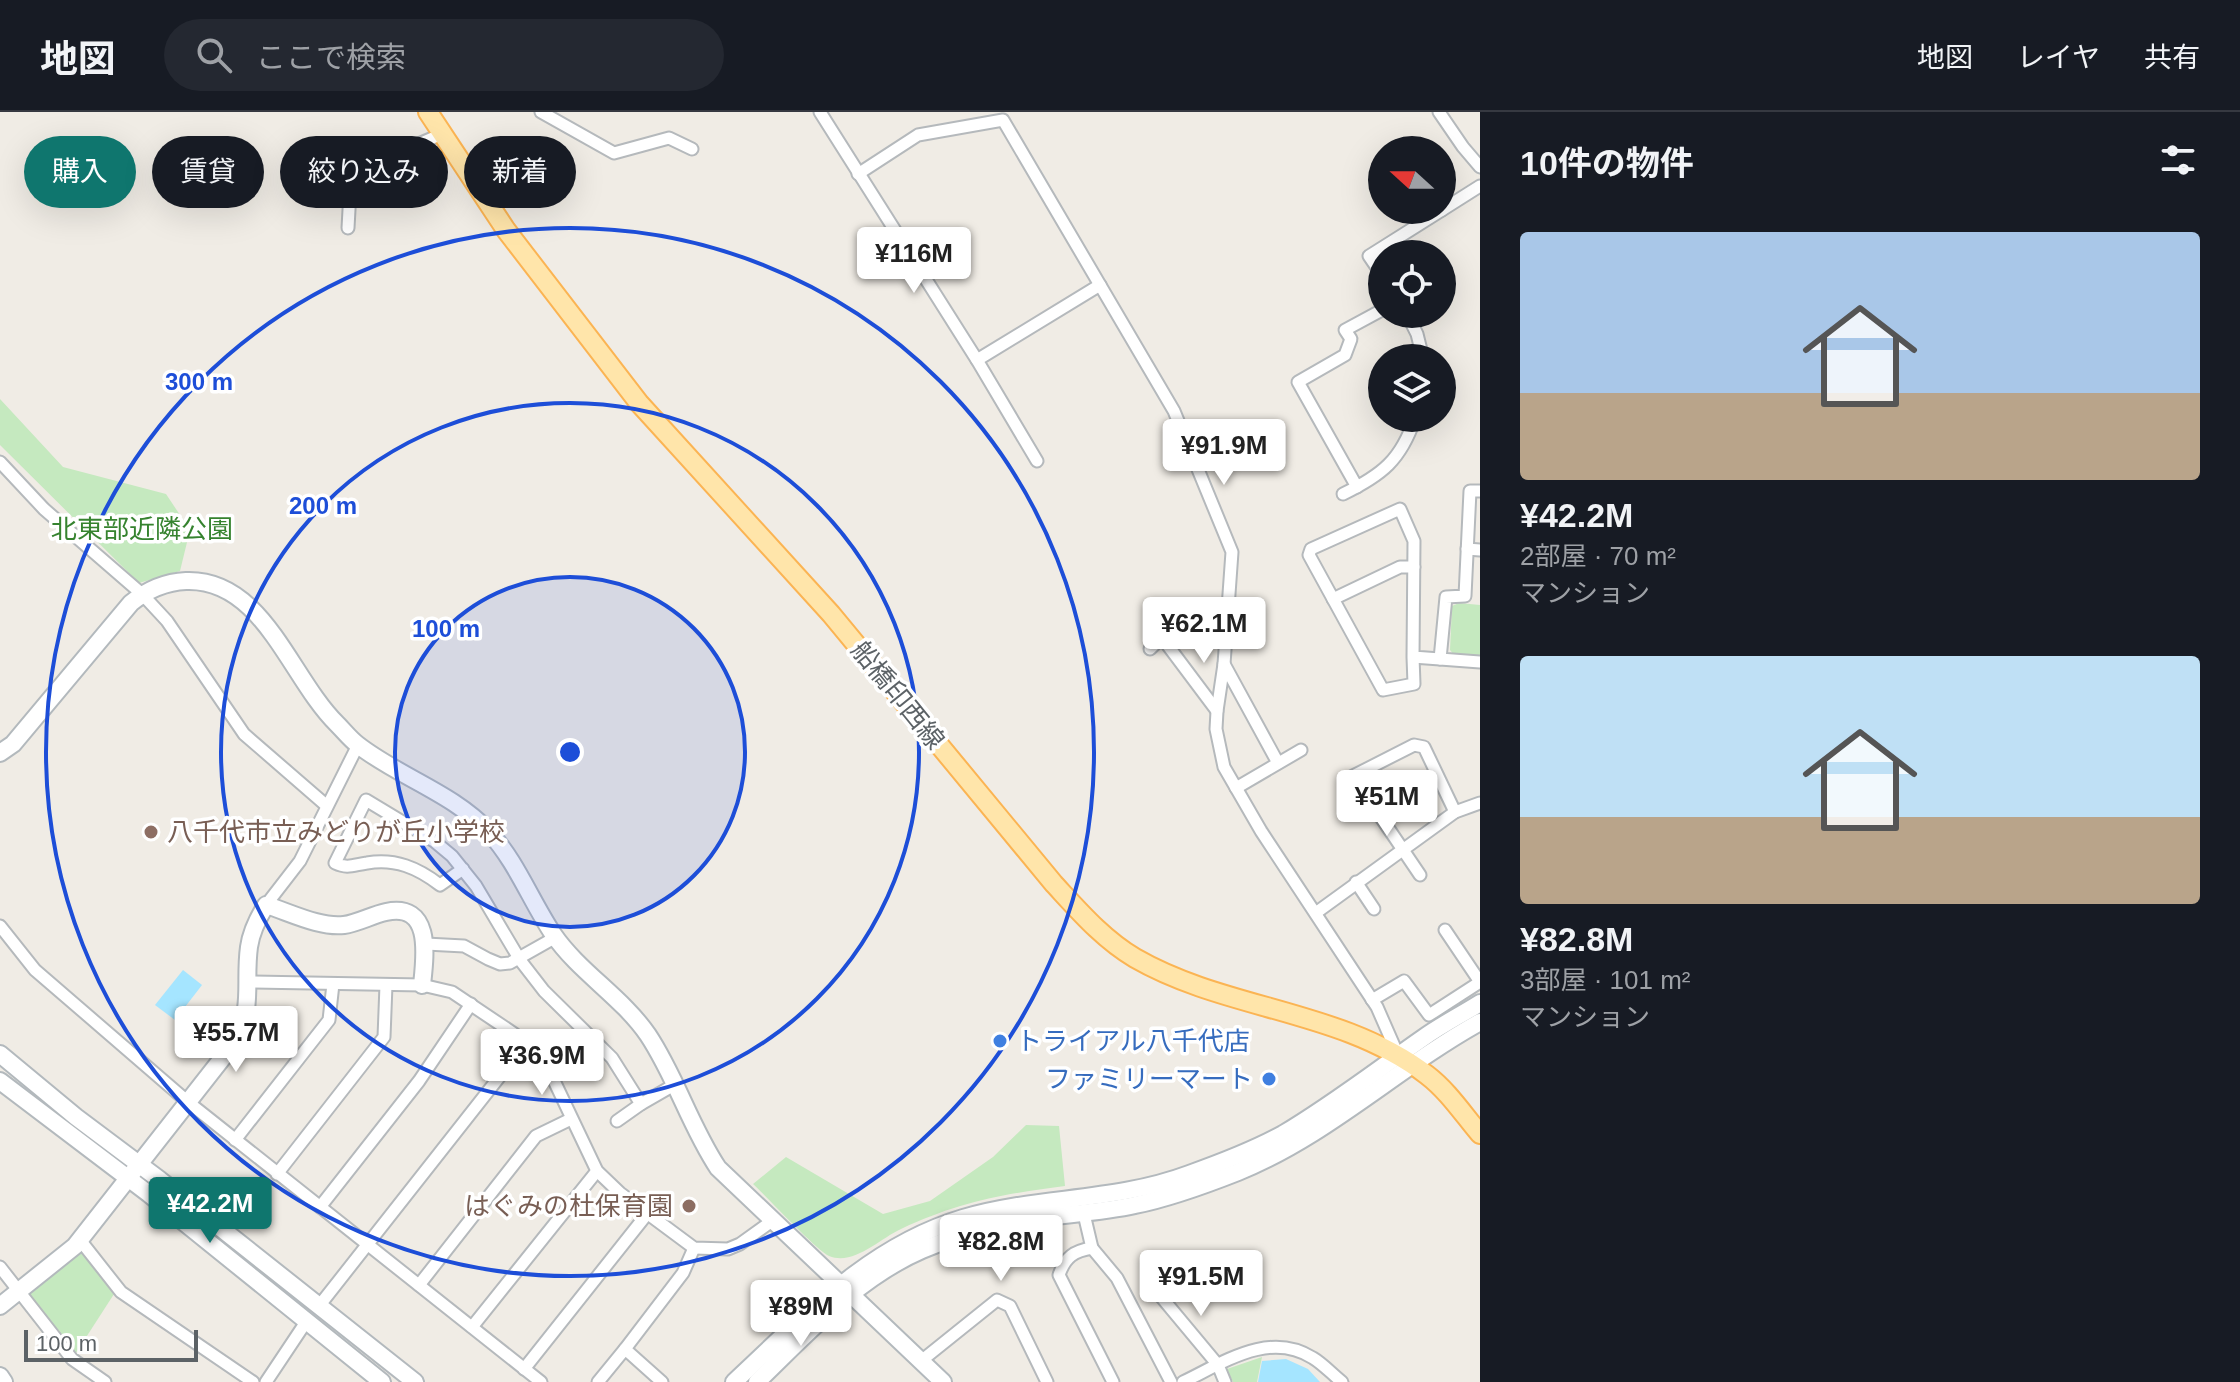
<!DOCTYPE html>
<html lang="ja">
<meta charset="utf-8">
<style>
body{margin:0;font-family:Helvetica,"Noto Sans JP",sans-serif;background:#242831;color:#f1f3f6;height:100vh;display:flex;flex-direction:column;font-size:30px;white-space:nowrap}
*{box-sizing:border-box;margin:0}
p{font-size:26px;color:#9ea1a6}
.icon{flex:none;width:44px;height:44px;fill:none;stroke:currentColor;stroke-width:2;stroke-linecap:round;stroke-linejoin:round}
.map{position:relative;flex:1;overflow:hidden}
.sheet{display:flex;flex-direction:column;background:#171b24;width:760px}
.sheet>*{flex:none}
.top-card{position:absolute;left:24px;top:24px;width:760px;height:72px;display:flex;gap:16px}
.needle{width:52px;rotate:291deg}
.fabs{position:absolute;left:1368px;top:24px;display:grid;gap:16px}
.fabs a{display:grid;place-items:center;width:88px;height:88px;border-radius:50%;background:#171b24;box-shadow:0 8px 32px #0002;font-size:40px}
.scale{position:absolute;left:24px;bottom:20px;width:174px;box-sizing:border-box;padding-left:8px;border:4px solid #5c6266;border-top:0;font-size:22px;line-height:28px;white-space:nowrap;color:#5c6266;-webkit-text-stroke:6px #fff;paint-order:stroke}
.price{position:absolute;translate:-50% -68px;padding:0 18px;border-radius:8px;background:#fff;color:#222;font-size:26px;line-height:52px;filter:drop-shadow(0 2px 4px #0008)}
.price::after{content:'';position:absolute;left:50%;top:48px;width:24px;height:18px;margin-left:-12px;background:inherit;clip-path:polygon(0 0,100% 0,50% 100%)}
.price.selected{background:#0f766e;color:#fff}
ul{padding:0;list-style:none}
li{display:grid;align-content:center;gap:16px;height:424px;padding:0 40px}
li span{display:grid;place-items:center;height:248px;border-radius:8px;color:#555}
li>.icon{margin-inline-start:auto}
span .icon{width:144px;height:144px;fill:#fffc;stroke-width:1}
li b{font-size:34px}
h2{display:flex;justify-content:space-between;align-items:center;height:96px;padding:0 40px;font-size:34px}
.pill{padding:0 28px;border-radius:36px;background:#171b24;box-shadow:0 8px 32px #0002;font-size:28px;line-height:72px}
.pill.selected{background:#0f766e;color:#fff}
header{display:flex;align-items:center;gap:48px;box-sizing:border-box;height:112px;padding:0 40px;background:#171b24;border-bottom:2px solid #363941}
header strong{font-size:38px}
nav{display:flex;gap:44px;margin-inline-start:auto;font-size:28px}
.search{width:560px;height:72px;background:#242831;display:flex;align-items:center;gap:20px;box-sizing:border-box;padding:0 28px;border-radius:44px;color:#9ea1a6;font-size:30px}
main{display:flex;flex:1;min-height:0}
.map>svg:first-child{display:block}
.green{fill:#c5e9bf}
.water{fill:#a5e5ff}
.lines{fill:none;stroke-linecap:round;stroke-linejoin:round}
.street-casing{stroke:#b5b9bc;stroke-width:15}
.secondary-casing{stroke:#b3b9bd;stroke-width:20}
.primary-casing{stroke:#fbb453;stroke-width:22}
.street{stroke:#fff;stroke-width:11}
.secondary{stroke:#fff;stroke-width:16}
.primary{stroke:#ffe5aa;stroke-width:18}
.ring{fill:none;stroke:#1d4ed8;stroke-width:4}
.education-dot{fill:#8d6e63;stroke:#fff;stroke-width:3}
.shop-dot{fill:#3f7fe0;stroke:#fff;stroke-width:3}
.labels{text-anchor:middle;dominant-baseline:central;stroke-width:7;stroke-linejoin:round;paint-order:stroke}
.park-label{font-size:26px;fill:#36832f;stroke:#fff}
.street-label{font-size:26px;fill:#5c6266;stroke:#fff}
.education-label{font-size:26px;fill:#785e54;stroke:#fff;text-anchor:start}
.shop-label{font-size:26px;fill:#366cbe;stroke:#fff;text-anchor:start}
.centre{fill:#1d4ed8;stroke:#fff;stroke-width:4}
.ring-label{font-size:24px;text-anchor:middle;font-weight:bold;fill:#1d4ed8;stroke:#fff;stroke-width:7;stroke-linejoin:round;paint-order:stroke}
</style>
<header>
<strong>地図</strong>
<div class="search"><svg class="icon" aria-label="search" viewBox="0 0 24 24"><circle cx="10" cy="10" r="6"/><path d="M15 15l6 6"/></svg>ここで検索</div>
<nav><a>地図</a><a>レイヤ</a><a>共有</a></nav>
</header>
<main>
<div class="map">
<svg width="1480" height="1270" viewBox="0 0 1480 1270">
<rect width="100%" height="100%" fill="#f0ece5"/>
<g class="green">
<polygon points="0,287 63,355 166,382 190,418 180,459 139,471 0,333"/>
<polygon points="1459,491 1480,493 1480,544 1454,543 1450,538 1452,494"/>
<path d="M1026 1013 1059 1014 1065 1074C1002 1082 959 1090 901 1117 879 1127 854 1154 829 1144 817 1139 767 1085 753 1072L786 1045 883 1102 930 1089 993 1045Z"/>
<polygon points="78,1140 83,1142 114,1182 74,1244 26,1182"/>
<polygon points="1262,1245 1257,1270 1233,1270 1227,1257"/>
</g>
<g class="water">
<polygon points="183,858 202,873 175,908 155,893"/>
<polygon points="1286,1247 1308,1257 1320,1270 1258,1270 1262,1249"/>
</g>
<g class="lines">
<g class="street-casing">
<g id="street">
<polyline points="541,0 614,41 669,26 692,37"/>
<polyline points="820,0 977,248 1037,349"/>
<polyline points="1439,0 1463,35 1480,55"/>
<polyline points="858,62 918,23 1003,8 1174,299 1232,440 1224,552 1217,599 1216,617 1224,655 1261,719 1377,895 1398,943"/>
<polyline points="1442,98 1480,74"/>
<polyline points="348,116 351,61 442,22"/>
<polyline points="1382,163 1369,144 1442,98"/>
<polyline points="1407,202 1417,222 1423,246"/>
<polyline points="977,248 1100,173"/>
<polyline points="0,350 44,397 142,482 167,509 244,622 327,694"/>
<polyline points="1357,375 1298,270 1345,243 1351,227 1345,218 1382,198"/>
<polyline points="1480,379 1470,379 1465,484 1446,485 1440,547 1480,550"/>
<path d="M1343 382C1382 363 1401 348 1415 306"/>
<polyline points="1467,437 1480,438"/>
<polyline points="1333,487 1400,455 1414,455"/>
<polyline points="1163,527 1217,599"/>
<polyline points="1150,537 1175,513"/>
<polyline points="1413,545 1414,429 1400,397 1311,437 1309,443 1383,578 1414,572 1413,545 1440,547"/>
<polyline points="1224,552 1278,651"/>
<polyline points="1236,676 1301,638"/>
<path d="M463 757 440 773C418 756 395 746 367 751 353 753 348 757 335 751L366 688 434 729 452 744 476 774 520 848 544 879 612 946 641 992 674 973"/>
<polyline points="1420,763 1353,664 1414,633 1424,635 1455,700"/>
<polyline points="1356,770 1374,797"/>
<polyline points="266,793 300,749 358,633"/>
<polyline points="1317,800 1455,700 1480,691"/>
<polyline points="0,814 35,858 188,990 541,1270"/>
<polyline points="426,832 464,834 488,847 500,852 510,851 556,825"/>
<polyline points="249,870 422,873 452,880 513,921 537,940 548,956 597,1059 620,1081 694,1136 728,1137 740,1132 772,1109"/>
<polyline points="1372,888 1404,869 1429,903 1480,870 1445,818"/>
<polyline points="617,1009 641,992"/>
<polyline points="235,1028 329,908 333,872"/>
<polyline points="277,1062 384,925 386,873"/>
<polyline points="320,1095 419,969 471,892"/>
<polyline points="1084,1102 1092,1136"/>
<polyline points="80,1128 121,1180 253,1270"/>
<polyline points="0,1155 72,1247 105,1270"/>
<polyline points="419,1173 536,1024 571,1007"/>
<polyline points="1158,1181 1218,1253 1225,1270"/>
<polyline points="319,1194 526,931"/>
<polyline points="472,1215 597,1059"/>
<polyline points="625,1237 683,1161 694,1136"/>
<polyline points="921,1249 997,1188 1010,1194 1047,1270"/>
<polyline points="524,1257 647,1102"/>
<polyline points="266,1270 306,1210"/>
<polyline points="598,1270 625,1237 662,1270"/>
<path d="M1113 1270 1059 1163C1065 1145 1074 1139 1092 1136L1117 1166 1171 1270"/>
<path d="M1183 1270C1223 1251 1269 1218 1313 1246 1323 1252 1332 1262 1342 1270"/>
</g>
</g>
<g class="secondary-casing">
<g id="secondary">
<path d="M0 641 13 632 131 491C147 478 165 470 186 469 263 466 290 566 337 612 344 619 350 627 358 633 399 665 453 681 489 720 516 749 531 789 553 822 579 860 622 885 648 923 676 965 690 1014 718 1056L943 1270"/>
<polyline points="0,942 76,1005 160,1068 415,1270"/>
<polyline points="0,969 149,1082 382,1270"/>
<path d="M0 1194 75 1134 235 930C254 893 244 872 249 835 251 820 258 806 266 793 289 800 320 816 344 813 358 811 372 803 386 800 433 790 425 845 422 873"/>
<polyline points="0,1264 4,1270"/>
<path d="M734 1270C804 1205 869 1134 963 1106 1037 1084 1114 1090 1189 1062 1220 1051 1254 1038 1283 1022 1332 993 1377 958 1423 926 1441 913 1461 903 1480 891"/>
<path d="M757 1270C807 1222 857 1166 922 1138 950 1126 984 1116 1014 1110 1054 1102 1095 1102 1135 1093 1170 1086 1205 1073 1238 1060 1327 1024 1397 956 1480 910"/>
</g>
</g>
<g class="primary-casing">
<path id="primary" d="M428 0 506 118 639 291 831 502 1054 772C1079 799 1103 827 1135 846 1227 899 1341 897 1427 963 1448 979 1463 1002 1480 1022"/>
</g>
<use href="#street" class="street"/>
<use href="#secondary" class="secondary"/>
<use href="#primary" class="primary"/>
</g>
<circle cx="570" cy="640" r="175" fill="#1d4ed8" fill-opacity=".12"/>
<g class="ring">
<circle cx="570" cy="640" r="175"/>
<circle cx="570" cy="640" r="349"/>
<circle cx="570" cy="640" r="524"/>
</g>
<g class="education-dot">
<circle cx="151" cy="720" r="8"/>
<circle cx="689" cy="1094" r="8"/>
</g>
<g class="shop-dot">
<circle cx="1000" cy="929" r="8"/>
<circle cx="1269" cy="967" r="8"/>
</g>
<g class="labels">
<g class="park-label">
<text x="142" y="417">北東部近隣公園</text>
</g>
<g class="street-label">
<text transform="translate(898 583) rotate(51)">船橋印西線</text>
</g>
<g class="education-label">
<text x="167" y="720">八千代市立みどりが丘小学校</text>
<text x="673" y="1094" text-anchor="end">はぐみの杜保育園</text>
</g>
<g class="shop-label">
<text x="1016" y="929">トライアル八千代店</text>
<text x="1253" y="967" text-anchor="end">ファミリーマート</text>
</g>
</g>
<circle cx="570" cy="640" r="12" class="centre"/>
<g class="ring-label">
<text x="199" y="278">300 m</text>
<text x="323" y="402">200 m</text>
<text x="446" y="525">100 m</text>
</g>
</svg>
<div class="fabs">
<a><svg class="needle" viewBox="-14 -14 28 28"><path d="M0-13l5 13h-10z" fill="#e53935"/><path d="M0 13l5-13h-10z" fill="#9ea1a6"/></svg></a>
<a><svg class="icon" aria-label="locate" viewBox="0 0 24 24"><circle cx="12" cy="12" r="6"/><path d="M12 2v4M12 18v4M2 12h4M18 12h4"/></svg></a>
<a><svg class="icon" aria-label="layers" viewBox="0 0 24 24"><path d="M12 4l9 5-9 5-9-5zM3 14l9 5 9-5"/></svg></a>
</div>
<div class="scale">100 m</div>
<b class="price" style="left:914px;top:183px">¥116M</b>
<b class="price" style="left:1224px;top:375px">¥91.9M</b>
<b class="price" style="left:1204px;top:553px">¥62.1M</b>
<b class="price" style="left:1387px;top:726px">¥51M</b>
<b class="price" style="left:236px;top:962px">¥55.7M</b>
<b class="price" style="left:542px;top:985px">¥36.9M</b>
<b class="price selected" style="left:210px;top:1133px">¥42.2M</b>
<b class="price" style="left:1001px;top:1171px">¥82.8M</b>
<b class="price" style="left:1201px;top:1206px">¥91.5M</b>
<b class="price" style="left:801px;top:1236px">¥89M</b>
<div class="top-card">
<a class="pill selected">購入</a>
<a class="pill">賃貸</a>
<a class="pill">絞り込み</a>
<a class="pill">新着</a>
</div>
</div>
<section class="sheet">
<h2>10件の物件<svg class="icon" aria-label="filters" viewBox="0 0 24 24"><path d="M4 7h16M4 17h16"/><circle cx="9" cy="7" r="2"/><circle cx="15" cy="17" r="2"/></svg></h2>
<ul>
<li><span style="background:linear-gradient(#a9c7e8 65%,#b9a48a 0)"><svg class="icon" aria-label="home" viewBox="0 0 24 24"><path d="M3 11l9-7 9 7M6 9v11h12V9"/></svg></span><div><b>¥42.2M</b><p>2部屋 · 70 m²</p><p>マンション</p></div></li>
<li><span style="background:linear-gradient(#bfe0f5 65%,#b9a48a 0)"><svg class="icon" aria-label="home" viewBox="0 0 24 24"><path d="M3 11l9-7 9 7M6 9v11h12V9"/></svg></span><div><b>¥82.8M</b><p>3部屋 · 101 m²</p><p>マンション</p></div></li>
</ul>
</section>
</main>
